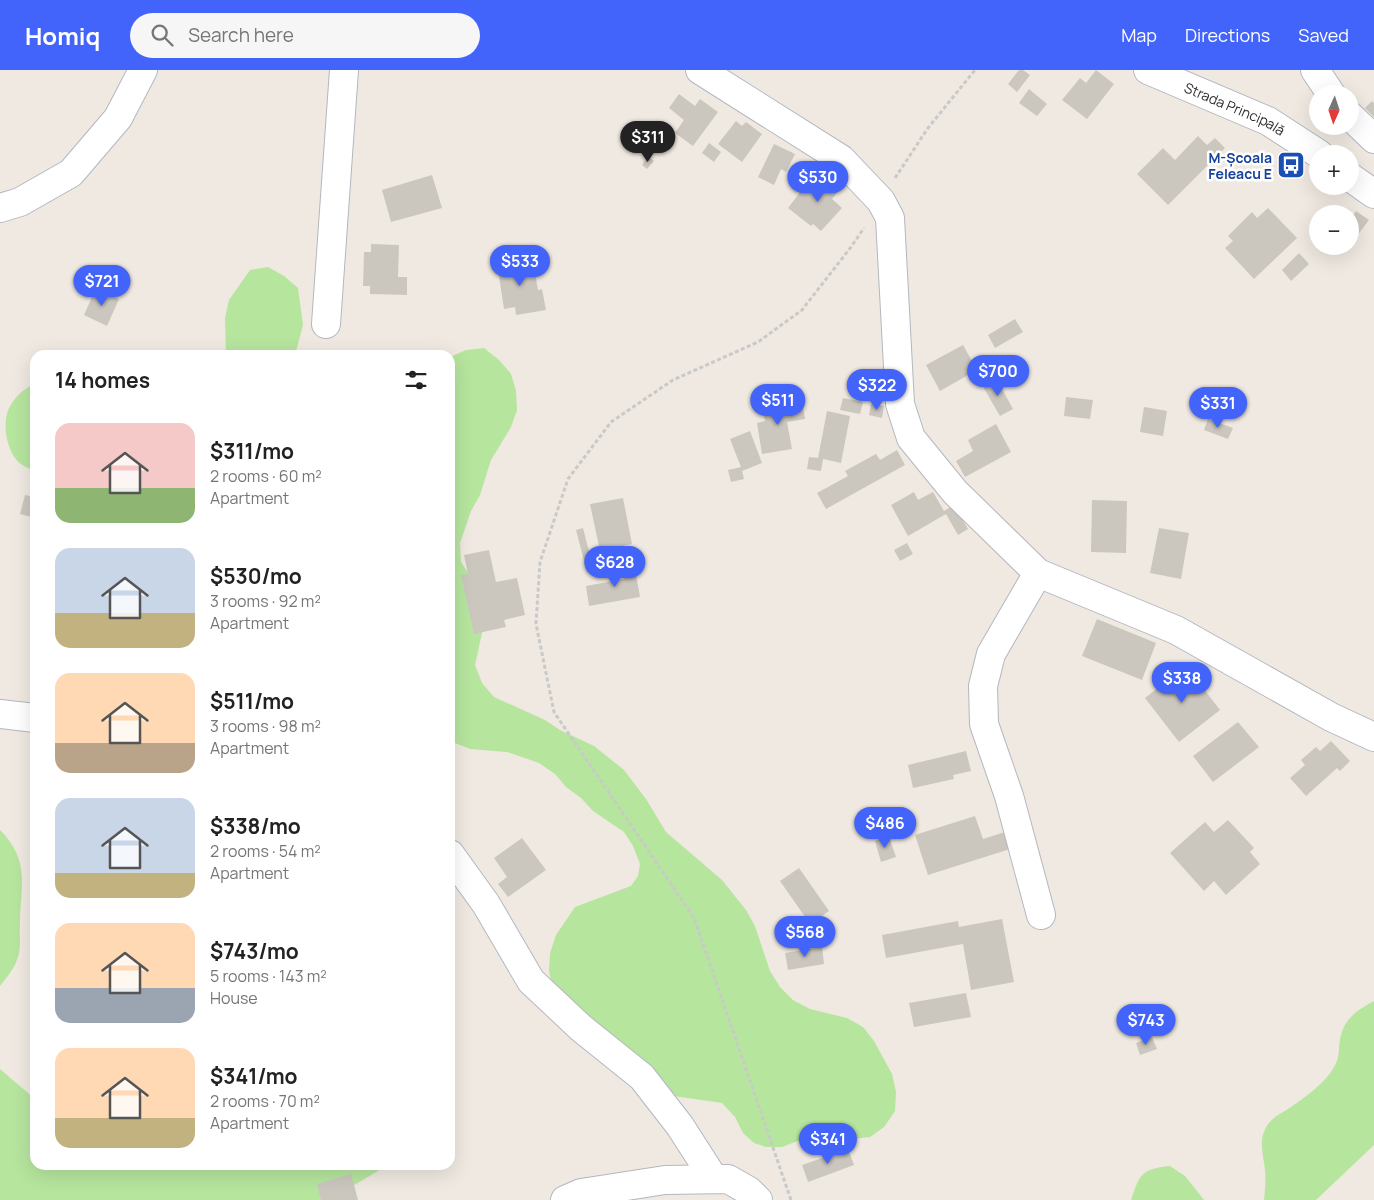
<!DOCTYPE html>
<meta charset="utf-8">
<style>
body{margin:0;font-family:Manrope,sans-serif;background:#f6f6f6;color:#222;height:100vh;display:flex;flex-direction:column;font-size:19px;white-space:nowrap}
*{box-sizing:border-box;margin:0}
p{font-size:16px;color:#767676}
.icon{flex:none;width:28px;height:28px;fill:none;stroke:currentColor;stroke-width:2;stroke-linecap:round;stroke-linejoin:round}
.map{position:relative;flex:1;overflow:hidden}
.panel{position:absolute;left:30px;top:280px;width:425px;height:820px;display:flex;flex-direction:column;background:#fff;border-radius:15px;box-shadow:0 5px 20px #0002}
.panel>*{flex:none}
.needle{width:32px;rotate:183deg}
.buttons{position:absolute;left:1309px;top:15px;display:grid;gap:10px}
.buttons a{display:grid;place-items:center;width:50px;height:50px;border-radius:50%;background:#fff;box-shadow:0 5px 20px #0002;font-size:25px}
.price{position:absolute;translate:-50% -42px;padding:0 11px;border-radius:18px;background:#4264fb;color:#fff;font-size:16px;line-height:32px;filter:drop-shadow(0 1px 2px #0008)}
.price::after{content:'';position:absolute;left:50%;top:30px;width:15px;height:11px;margin-left:-8px;background:inherit;clip-path:polygon(0 0,100% 0,50% 100%)}
.price.on{background:#222;color:#fff}
ul{padding:0;list-style:none}
li{display:flex;align-items:center;gap:15px;height:125px;padding:0 25px}
li span{display:grid;place-items:center;flex:none;width:140px;height:100px;border-radius:15px;color:#555}
li>.icon{margin-inline-start:auto}
span .icon{width:60px;height:60px;fill:#fffc;stroke-width:1}
li b{font-size:21px}
h2{display:flex;justify-content:space-between;align-items:center;height:60px;padding:0 25px;font-size:21px}
header{display:flex;align-items:center;gap:30px;box-sizing:border-box;height:70px;padding:0 25px;background:#4264fb;color:#fff}
header strong{font-size:24px}
nav{display:flex;gap:28px;margin-inline-start:auto;font-size:18px}
.search{width:350px;height:45px;background:#f6f6f6;display:flex;align-items:center;gap:12px;box-sizing:border-box;padding:0 18px;border-radius:28px;color:#767676;font-size:19px}
.map>svg:first-child{display:block}
.green{fill:#b6e59e}
.building{fill:#cbc7bf}
.lines{fill:none;stroke-linecap:round;stroke-linejoin:round}
.minor-casing{stroke:#b4b7c1;stroke-width:30}
.path{stroke:#c9c9c9;stroke-width:3;stroke-dasharray:4 2.5;stroke-linecap:butt}
.minor{stroke:#fff;stroke-width:28}
.labels{text-anchor:middle;dominant-baseline:central;stroke-width:5;stroke-linejoin:round;paint-order:stroke}
.street-label{font-size:14px;fill:#2e2e2e;stroke:#fff}
.transit-label{font-size:14px;font-weight:bold;fill:#164399;stroke:#fff;text-anchor:end}
</style>
<header>
<strong>Homiq</strong>
<div class="search"><svg class="icon" aria-label="search" viewBox="0 0 24 24"><circle cx="10" cy="10" r="6"/><path d="M15 15l6 6"/></svg>Search here</div>
<nav><a>Map</a><a>Directions</a><a>Saved</a></nav>
</header>
<div class="map">
<svg width="1374" height="1130" viewBox="0 0 1374 1130">
<rect width="100%" height="100%" fill="#efe9e1"/>
<g class="green">
<polygon points="268,197 284,206 298,218 303,255 295,285 226,285 225,248 229,230 250,200"/>
<polygon points="484,278 499,290 511,304 516,321 517,340 511,357 491,390 480,425 471,441 460,473 461,492 471,507 487,540 475,595 482,613 494,627 545,650 560,660 594,676 624,700 646,729 666,762 722,810 746,840 755,856 770,901 780,917 793,930 810,939 847,948 863,957 874,971 892,1004 896,1022 895,1041 884,1057 870,1067 851,1069 834,1065 816,1064 782,1077 766,1077 754,1073 743,1063 735,1047 722,1033 667,1025 553,920 549,901 550,883 556,865 575,837 631,816 638,806 640,794 633,776 624,762 593,741 581,728 566,717 555,704 539,693 507,682 470,679 450,671 450,287 466,280"/>
<path d="M35 314V401C31 399 25 397 21 394 8 384 3 360 7 344 10 332 23 318 35 314Z"/>
<path d="M0 760C30 790 21 815 20 851 19 864 22 877 17 890 14 899 6 908 0 916Z"/>
<path d="M1374 931V1075L1316 1130H1264C1265 1120 1266 1110 1265 1100 1264 1088 1259 1073 1264 1062 1268 1050 1278 1045 1288 1039 1303 1029 1321 1016 1331 1002 1342 987 1337 980 1341 965 1345 948 1359 939 1374 931Z"/>
<polygon points="0,999 35,1029 35,1095 383,1095 378,1101 329,1130 0,1130"/>
<path d="M1170 1096 1185 1106 1204 1130H1131C1140 1104 1141 1099 1170 1096Z"/>
</g>
<g class="building">
<polygon points="1019,0 1023,0 1030,5 1017,22 1008,14"/>
<polygon points="1096,0 1114,14 1087,49 1062,30 1080,8 1086,13"/>
<polygon points="1029,19 1047,34 1037,46 1019,33"/>
<polygon points="679,24 695,36 700,29 718,42 693,76 675,63 684,50 669,38"/>
<polygon points="1372,31 1374,33 1374,47 1365,38"/>
<polygon points="736,51 742,56 746,52 762,64 742,92 718,74"/>
<polygon points="1198,66 1207,75 1215,68 1225,78 1168,135 1137,104 1163,78 1175,90"/>
<polygon points="709,73 721,82 714,92 702,83"/>
<polygon points="774,74 795,84 786,102 781,99 774,115 758,107"/>
<polygon points="648,86 654,91 647,99 642,95"/>
<polygon points="828,103 843,114 832,129 842,138 821,161 813,154 811,156 788,138 808,112 816,118"/>
<polygon points="432,105 442,138 391,152 382,120"/>
<polygon points="1268,138 1297,168 1254,209 1225,178 1233,171 1228,166 1252,142 1257,148"/>
<polygon points="1356,141 1369,150 1350,175 1350,150"/>
<polygon points="371,174 399,175 398,207 407,207 407,225 370,224 370,216 363,216 364,182 371,182"/>
<polygon points="1299,183 1309,194 1291,211 1282,200"/>
<polygon points="532,187 538,220 542,219 546,240 516,245 515,237 504,239 497,193"/>
<polygon points="96,218 119,229 107,256 84,245"/>
<polygon points="1015,249 1023,262 995,278 988,265"/>
<polygon points="963,275 977,300 940,321 926,295"/>
<polygon points="996,308 1013,339 1000,346 982,315"/>
<polygon points="1066,327 1093,330 1090,349 1064,346"/>
<polygon points="843,328 863,332 860,344 840,340"/>
<polygon points="784,332 784,336 802,332 805,349 787,352 792,379 762,384 757,353 765,351 762,336"/>
<polygon points="871,334 884,336 882,348 869,345"/>
<polygon points="1144,337 1167,341 1163,366 1140,362"/>
<polygon points="827,341 850,346 841,393 823,389 821,401 807,399 809,387 818,388"/>
<polygon points="1208,349 1233,358 1228,369 1204,360"/>
<polygon points="996,354 1011,382 965,407 956,391 973,381 968,370"/>
<polygon points="750,361 762,393 742,401 744,409 731,412 728,400 741,397 730,369"/>
<polygon points="897,380 905,395 826,439 817,423 848,406 845,401 876,384 880,390"/>
<polygon points="914,422 918,430 933,422 944,441 954,435 968,459 958,465 946,444 908,466 891,435"/>
<polygon points="25,425 35,427 35,448 20,444"/>
<polygon points="623,428 632,474 600,481 590,434"/>
<polygon points="1092,430 1127,431 1126,483 1091,482"/>
<polygon points="583,458 594,501 587,502 576,460"/>
<polygon points="1159,458 1189,463 1181,509 1150,503"/>
<polygon points="907,473 913,484 900,491 894,480"/>
<polygon points="489,480 496,512 517,508 525,545 504,550 506,557 474,564 461,505 468,504 464,485"/>
<polygon points="634,493 640,527 589,536 586,516 624,509 621,495"/>
<polygon points="1097,549 1156,573 1142,610 1082,586"/>
<polygon points="1186,596 1220,640 1179,672 1145,628"/>
<polygon points="1238,652 1259,677 1213,712 1193,686"/>
<polygon points="1331,671 1350,691 1340,701 1337,698 1306,726 1290,708 1305,695 1301,690 1316,677 1320,681"/>
<polygon points="966,681 971,701 953,705 954,709 913,718 908,695"/>
<polygon points="975,746 983,769 1005,762 1010,779 928,805 915,765"/>
<polygon points="1228,750 1254,778 1250,782 1260,794 1226,825 1214,811 1204,821 1170,783 1205,752 1214,762"/>
<polygon points="889,767 896,787 881,792 875,771"/>
<polygon points="522,768 546,800 508,827 498,814 507,807 494,788"/>
<polygon points="799,798 829,841 810,854 780,811"/>
<polygon points="1002,849 1014,912 971,920 963,874 886,888 882,865 958,851 959,857"/>
<polygon points="822,877 824,894 788,900 785,883"/>
<polygon points="966,923 971,947 914,957 909,933"/>
<polygon points="1152,967 1157,979 1140,985 1136,973"/>
<polygon points="848,1079 854,1095 808,1112 802,1095"/>
<polygon points="351,1104 358,1130 321,1130 317,1114"/>
</g>
<g class="lines">
<g class="minor-casing">
<g id="minor">
<polyline points="700,0 841,89 881,131 890,148 900,334 911,368 955,422 1038,503 1176,560 1331,647 1374,667"/>
<path id="s1" d="M1148 0 1268 51 1319 84"/>
<polyline points="1315,0 1331,24"/>
<polyline points="1350,46 1374,69"/>
<polyline points="1350,107 1374,124"/>
<polyline points="0,138 20,132 71,103 118,48 143,0"/>
<polyline points="326,254 344,0"/>
<polyline points="1038,503 991,584 983,616 984,654 1009,726 1041,845"/>
<polyline points="0,644 35,648"/>
<polyline points="450,784 486,834 531,911 581,958 642,1007 680,1056 714,1109"/>
<polyline points="565,1130 581,1123 665,1110 728,1109 749,1121 758,1130"/>
</g>
</g>
<g class="path">
<polyline points="895,108 928,58 975,0"/>
<polyline points="791,1130 694,848 554,642 536,554 540,492 568,409 611,352 673,310 758,272 802,240 851,177 864,158"/>
</g>
<use href="#minor" class="minor"/>
</g>
<defs>
<g id="bus-square" transform="scale(1.4375)"><rect x="-9" y="-9" width="18" height="18" rx="4" fill="#1a4fb4" stroke="#fff"/><path d="M-5-6H5V4H4V6H2V4H-2V6H-4V4H-5ZM-3.5-4V0h7V-4ZM-3.5 1.2v1.5H-2V1.2ZM2 1.2v1.5H3.5V1.2Z" fill="#fff"/></g>
</defs>
<g fill-rule="evenodd">
<use href="#bus-square" x="1291" y="95"/>
</g>
<g class="labels">
<g class="street-label">
<text stroke="none"><textPath href="#s1" startOffset="95">Strada Principală</textPath></text>
</g>
<g class="transit-label">
<text x="1272" y="87">M-Școala<tspan x="1272" dy="16">Feleacu E</tspan></text>
</g>
</g>
</svg>
<div class="buttons">
<a><svg class="needle" viewBox="-14 -14 28 28"><path d="M0-13l5 13h-10z" fill="#e53935"/><path d="M0 13l5-13h-10z" fill="#767676"/></svg></a>
<a>+</a>
<a>−</a>
</div>
<b class="price on" style="left:648px;top:93px">$311</b>
<b class="price" style="left:818px;top:133px">$530</b>
<b class="price" style="left:520px;top:217px">$533</b>
<b class="price" style="left:102px;top:237px">$721</b>
<b class="price" style="left:998px;top:327px">$700</b>
<b class="price" style="left:877px;top:341px">$322</b>
<b class="price" style="left:778px;top:356px">$511</b>
<b class="price" style="left:1218px;top:359px">$331</b>
<b class="price" style="left:615px;top:518px">$628</b>
<b class="price" style="left:1182px;top:634px">$338</b>
<b class="price" style="left:885px;top:779px">$486</b>
<b class="price" style="left:805px;top:888px">$568</b>
<b class="price" style="left:1146px;top:976px">$743</b>
<b class="price" style="left:828px;top:1095px">$341</b>
<section class="panel">
<h2>14 homes<svg class="icon" aria-label="filters" viewBox="0 0 24 24"><path d="M4 7h16M4 17h16"/><circle cx="9" cy="7" r="2"/><circle cx="15" cy="17" r="2"/></svg></h2>
<ul>
<li><span style="background:linear-gradient(#f6c9c9 65%,#8fb573 0)"><svg class="icon" aria-label="home" viewBox="0 0 24 24"><path d="M3 11l9-7 9 7M6 9v11h12V9"/></svg></span><div><b>$311/mo</b><p>2 rooms · 60 m²</p><p>Apartment</p></div></li>
<li><span style="background:linear-gradient(#c9d6e8 65%,#c2b280 0)"><svg class="icon" aria-label="home" viewBox="0 0 24 24"><path d="M3 11l9-7 9 7M6 9v11h12V9"/></svg></span><div><b>$530/mo</b><p>3 rooms · 92 m²</p><p>Apartment</p></div></li>
<li><span style="background:linear-gradient(#ffd9b3 70%,#b9a48a 0)"><svg class="icon" aria-label="home" viewBox="0 0 24 24"><path d="M3 11l9-7 9 7M6 9v11h12V9"/></svg></span><div><b>$511/mo</b><p>3 rooms · 98 m²</p><p>Apartment</p></div></li>
<li><span style="background:linear-gradient(#c9d6e8 75%,#c2b280 0)"><svg class="icon" aria-label="home" viewBox="0 0 24 24"><path d="M3 11l9-7 9 7M6 9v11h12V9"/></svg></span><div><b>$338/mo</b><p>2 rooms · 54 m²</p><p>Apartment</p></div></li>
<li><span style="background:linear-gradient(#ffd9b3 65%,#9aa5b1 0)"><svg class="icon" aria-label="home" viewBox="0 0 24 24"><path d="M3 11l9-7 9 7M6 9v11h12V9"/></svg></span><div><b>$743/mo</b><p>5 rooms · 143 m²</p><p>House</p></div></li>
<li><span style="background:linear-gradient(#ffd9b3 70%,#c2b280 0)"><svg class="icon" aria-label="home" viewBox="0 0 24 24"><path d="M3 11l9-7 9 7M6 9v11h12V9"/></svg></span><div><b>$341/mo</b><p>2 rooms · 70 m²</p><p>Apartment</p></div></li>
</ul>
</section>
</div>
